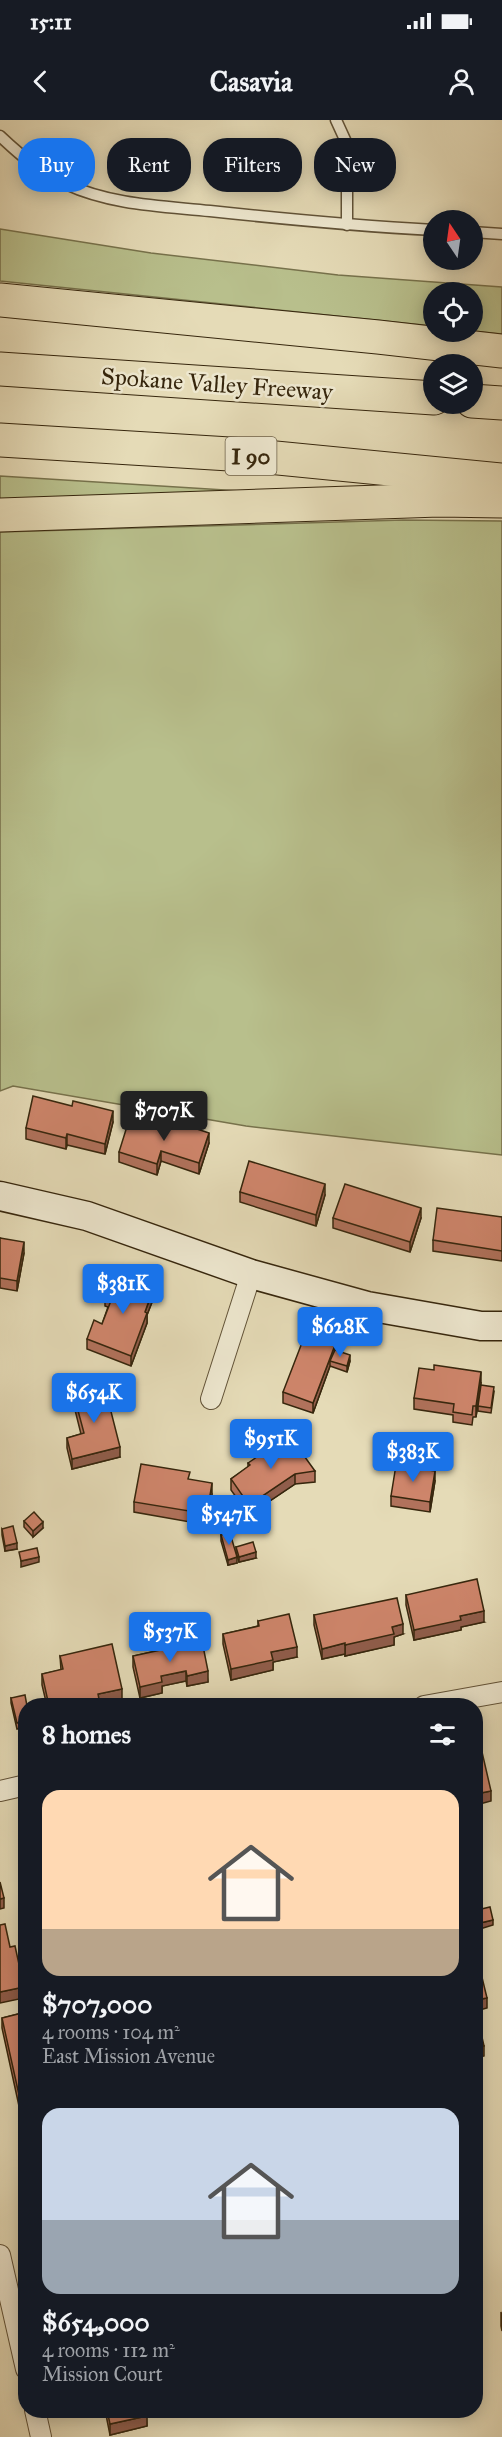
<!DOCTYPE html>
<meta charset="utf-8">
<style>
body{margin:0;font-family:"IM FELL Great Primer",serif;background:#242831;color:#f1f3f6;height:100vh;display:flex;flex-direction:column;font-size:22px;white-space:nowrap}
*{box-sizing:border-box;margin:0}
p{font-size:20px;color:#9ea1a6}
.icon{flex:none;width:33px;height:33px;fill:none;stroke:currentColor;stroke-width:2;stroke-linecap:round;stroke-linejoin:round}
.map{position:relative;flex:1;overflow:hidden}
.sheet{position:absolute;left:18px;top:1578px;width:465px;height:720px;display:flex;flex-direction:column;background:#171b24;border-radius:24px;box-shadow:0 3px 15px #0003}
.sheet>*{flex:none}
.guide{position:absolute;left:18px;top:18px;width:466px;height:54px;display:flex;gap:12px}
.needle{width:39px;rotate:347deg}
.buttons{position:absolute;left:423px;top:90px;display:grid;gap:12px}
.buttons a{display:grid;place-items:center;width:60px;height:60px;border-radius:50%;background:#171b24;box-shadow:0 3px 15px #0003;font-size:30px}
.price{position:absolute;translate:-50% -51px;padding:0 14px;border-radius:6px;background:#1a73e8;color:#fff;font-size:20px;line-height:39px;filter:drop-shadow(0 2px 3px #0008)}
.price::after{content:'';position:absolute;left:50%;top:36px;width:18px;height:14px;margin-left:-9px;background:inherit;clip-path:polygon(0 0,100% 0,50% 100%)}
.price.on{background:#222;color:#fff}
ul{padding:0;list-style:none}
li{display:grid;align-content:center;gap:12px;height:318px;padding:0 24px}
li span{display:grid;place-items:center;height:186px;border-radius:18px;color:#555}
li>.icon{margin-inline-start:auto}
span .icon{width:108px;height:108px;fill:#fffc;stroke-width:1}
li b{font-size:26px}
h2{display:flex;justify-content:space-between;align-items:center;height:72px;padding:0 24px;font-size:26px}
.pill{padding:0 21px;border-radius:24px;background:#171b24;box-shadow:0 3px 15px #0003;font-size:21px;line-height:54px}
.pill.on{background:#1a73e8;color:#fff}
.status{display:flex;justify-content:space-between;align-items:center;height:42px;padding:0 30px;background:#171b24;direction:ltr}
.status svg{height:16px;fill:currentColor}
header{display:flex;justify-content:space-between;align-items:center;height:78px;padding:0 24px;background:#171b24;font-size:27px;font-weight:800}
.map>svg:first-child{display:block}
.green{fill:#b8bf8c;stroke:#77724c;stroke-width:1.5}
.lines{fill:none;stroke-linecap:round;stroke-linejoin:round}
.lane-casing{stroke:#625338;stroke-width:13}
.street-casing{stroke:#625338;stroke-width:22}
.secondary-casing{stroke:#36260d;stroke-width:31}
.highway-casing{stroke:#36260d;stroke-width:35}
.lane{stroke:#eee8d0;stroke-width:10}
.street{stroke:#eee8d0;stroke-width:20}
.secondary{stroke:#eee8d0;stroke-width:28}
.highway{stroke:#e5dbb7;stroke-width:33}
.wall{fill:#b1725c;stroke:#36260d;stroke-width:1.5}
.shaded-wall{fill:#905d4b;stroke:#36260d;stroke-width:1.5}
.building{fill:#ce856b;stroke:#36260d;stroke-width:1.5}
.labels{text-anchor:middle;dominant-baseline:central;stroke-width:5;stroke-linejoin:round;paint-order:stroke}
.shield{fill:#eee8d0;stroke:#6d6048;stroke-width:1.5}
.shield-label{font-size:22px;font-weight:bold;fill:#36260d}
.street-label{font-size:24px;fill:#36260d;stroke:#eee8d0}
</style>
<div class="status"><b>15:11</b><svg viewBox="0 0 49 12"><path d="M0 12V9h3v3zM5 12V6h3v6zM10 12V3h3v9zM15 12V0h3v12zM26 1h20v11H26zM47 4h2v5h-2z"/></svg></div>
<header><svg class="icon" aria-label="back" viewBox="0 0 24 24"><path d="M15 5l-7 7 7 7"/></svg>Casavia<svg class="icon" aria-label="person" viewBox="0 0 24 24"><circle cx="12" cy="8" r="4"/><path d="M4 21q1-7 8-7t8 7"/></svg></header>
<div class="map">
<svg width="502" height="2317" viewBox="0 0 502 2317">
<rect width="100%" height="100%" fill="#e5dbb7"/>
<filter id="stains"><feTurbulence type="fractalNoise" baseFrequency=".00333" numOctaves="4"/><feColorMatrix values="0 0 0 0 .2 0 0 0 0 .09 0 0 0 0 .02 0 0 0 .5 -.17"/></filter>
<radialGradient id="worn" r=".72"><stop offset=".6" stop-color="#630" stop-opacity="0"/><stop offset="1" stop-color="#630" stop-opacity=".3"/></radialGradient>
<g class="green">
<polygon points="0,109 151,133 338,155 502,167 502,214 473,211 472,172 434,172 433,206 0,161"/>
<polygon points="0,356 241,371 0,385"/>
<polygon points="403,400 502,401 502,1035 246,1006 13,966 0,971 0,412"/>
</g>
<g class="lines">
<g class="lane-casing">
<g id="lane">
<polyline points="336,0 347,24 347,105"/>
<path d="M0 16C20 35 41 53 66 64 111 85 162 86 210 91 284 99 359 106 434 110"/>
<polyline points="472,112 502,114"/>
</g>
</g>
<g class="street-casing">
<g id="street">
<polyline points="211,1279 251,1154"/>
<polyline points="424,1586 502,1572"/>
<polyline points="0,1671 26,1665"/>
<polyline points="0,2135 26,2249"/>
<polyline points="35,2290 41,2317"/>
</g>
</g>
<g class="secondary-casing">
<polyline id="secondary" points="0,1076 87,1096 251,1154 367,1186 481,1206 502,1206"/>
</g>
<g class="highway-casing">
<g id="highway">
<polyline points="0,180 378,217 502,231"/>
<polyline points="0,249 434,278"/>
<polyline points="472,281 502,283"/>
<polyline points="0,320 246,335 502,360"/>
<polyline points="0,395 439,380 502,381"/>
</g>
</g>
<use href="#lane" class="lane"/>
<use href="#street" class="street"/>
<use href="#secondary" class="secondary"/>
<use href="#highway" class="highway"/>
</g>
<g class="wall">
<polygon points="72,986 113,1002 105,1034 67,1025 66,1029 26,1019 26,1008"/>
<polygon points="166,1012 209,1023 199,1054 161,1041 157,1055 119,1042 119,1032"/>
<polygon points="240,1072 325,1075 316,1106 240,1082"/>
<polygon points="502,1097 502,1141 433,1131 433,1120"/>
<polygon points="333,1098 421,1098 410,1132 333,1108"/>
<polygon points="0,1118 24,1133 17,1171 0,1168"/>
<polygon points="105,1176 154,1177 147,1195 147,1203 131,1246 87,1229 87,1219 102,1204 108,1187 105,1186"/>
<polygon points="335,1230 350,1241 347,1252 330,1246 313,1293 283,1283 283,1272"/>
<polygon points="481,1263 476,1297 473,1297 472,1305 453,1302 453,1295 414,1289 414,1278"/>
<polygon points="73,1272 120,1337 72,1349 67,1328 67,1318 81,1314 73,1282"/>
<polygon points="494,1272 491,1293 478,1291 478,1286"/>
<polygon points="248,1343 315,1351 315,1362 295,1364 249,1395 231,1370 231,1359 248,1347"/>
<polygon points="435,1361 430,1392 391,1386 391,1376"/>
<polygon points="212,1374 207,1405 134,1392 134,1382"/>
<polygon points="24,1401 43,1408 33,1417 24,1407"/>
<polygon points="2,1409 17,1429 5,1431 2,1415"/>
<polygon points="221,1415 237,1443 228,1445 221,1421"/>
<polygon points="236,1427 256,1438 239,1442 236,1432"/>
<polygon points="406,1475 484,1502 461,1507 461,1510 414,1520 406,1485"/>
<polygon points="314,1495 403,1514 394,1517 394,1525 345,1536 345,1534 322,1539 314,1505"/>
<polygon points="258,1501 297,1537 273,1542 273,1550 231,1560 223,1524 223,1514 258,1506"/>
<polygon points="202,1521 208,1562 187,1566 186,1561 162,1566 162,1573 140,1578 133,1547 133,1536"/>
<polygon points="60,1536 122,1579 99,1584 99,1586 47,1586 42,1565 42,1554 61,1550"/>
<polygon points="11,1578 26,1586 26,1607 17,1609 11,1583"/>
<polygon points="26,1892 19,1986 2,1908 2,1898"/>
<polygon points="501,2192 502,2197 502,2211 501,2206"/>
<polygon points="105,2290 146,2290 147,2306 110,2315"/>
</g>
<g class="shaded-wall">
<polygon points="113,991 113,1002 105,1034 105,1024"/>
<polygon points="209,1013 209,1023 199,1054 199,1043"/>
<polygon points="67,1014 67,1025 66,1029 66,1018"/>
<polygon points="161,1031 161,1041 157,1055 157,1044"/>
<polygon points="325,1064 325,1075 316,1106 316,1095"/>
<polygon points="421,1088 421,1098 410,1132 410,1122"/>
<polygon points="24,1122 24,1133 17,1171 17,1161"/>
<polygon points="154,1167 154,1177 147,1195 147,1203 131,1246 131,1236 145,1192"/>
<polygon points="335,1225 335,1235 330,1241 330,1246 313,1293 313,1283"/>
<polygon points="350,1235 350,1241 347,1252 347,1246"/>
<polygon points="481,1252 481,1263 476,1297 476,1286"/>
<polygon points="120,1327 120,1337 72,1349 72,1339"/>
<polygon points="435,1351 435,1361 430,1392 430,1382"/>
<polygon points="295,1354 295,1364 249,1395 249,1385"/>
<polygon points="212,1363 212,1374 207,1405 207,1394"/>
<polygon points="43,1402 43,1408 33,1417 33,1411"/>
<polygon points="17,1423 17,1429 5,1431 5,1426"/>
<polygon points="256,1432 256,1438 239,1442 239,1437"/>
<polygon points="39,1437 39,1442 21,1447 21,1441"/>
<polygon points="237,1437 237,1443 228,1445 228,1440"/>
<polygon points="484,1491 484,1502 461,1507 461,1510 414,1520 414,1510 460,1496"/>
<polygon points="403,1504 403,1514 394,1517 394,1525 345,1536 345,1525 392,1507"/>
<polygon points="345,1523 345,1534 322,1539 322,1529"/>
<polygon points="297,1527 297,1537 273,1542 273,1550 231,1560 231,1549 271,1532"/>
<polygon points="186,1551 186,1561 162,1566 162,1573 140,1578 140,1567 161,1556"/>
<polygon points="208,1551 208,1562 187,1566 187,1556"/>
<polygon points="122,1569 122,1579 99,1584 99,1586 69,1586 98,1574"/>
<polygon points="491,1671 491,1681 476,1685 476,1674"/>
<polygon points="4,1778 4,1788 0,1789 0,1779"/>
<polygon points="493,1800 493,1805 480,1809 480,1803"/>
<polygon points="24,1867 24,1878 0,1883 0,1872"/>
<polygon points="487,1878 487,1888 476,1891 476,1880"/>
<polygon points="484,1926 484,1936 476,1938 476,1928"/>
<polygon points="26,1974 26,1984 19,1986 19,1975"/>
<polygon points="211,2290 222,2290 211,2293"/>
<polygon points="147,2296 147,2306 110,2315 110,2304"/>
</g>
<g class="building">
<polygon points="33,976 72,986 73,981 113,991 105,1024 67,1014 66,1018 26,1008"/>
<polygon points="129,1000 166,1012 170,1000 209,1013 199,1043 161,1031 157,1044 119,1032"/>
<polygon points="249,1041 325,1064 316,1095 240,1072"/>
<polygon points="345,1064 421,1088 410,1122 333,1098"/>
<polygon points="437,1088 502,1097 502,1131 433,1120"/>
<polygon points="0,1118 24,1122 17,1161 0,1158"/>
<polygon points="115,1152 154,1167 145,1192 147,1193 131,1236 87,1219 94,1200 102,1204 112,1178 105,1176"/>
<polygon points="305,1215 335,1225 313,1283 283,1272"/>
<polygon points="335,1230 350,1235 347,1246 330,1241"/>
<polygon points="434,1245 481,1252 476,1286 473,1286 472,1295 453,1292 454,1284 414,1278 419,1248 434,1250"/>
<polygon points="104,1264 120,1327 72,1339 67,1318 84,1313 73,1272"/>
<polygon points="481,1265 494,1267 491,1288 478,1286"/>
<polygon points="289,1315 315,1351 295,1354 249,1385 231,1359 250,1345 248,1343"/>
<polygon points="141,1344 190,1352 188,1359 212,1363 207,1394 134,1382"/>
<polygon points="396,1345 435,1351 430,1382 391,1376"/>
<polygon points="34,1392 43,1402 33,1411 24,1401"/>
<polygon points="13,1406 17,1423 5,1426 2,1409"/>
<polygon points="230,1413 237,1437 228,1440 221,1415"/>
<polygon points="253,1422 256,1432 239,1437 236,1427"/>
<polygon points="37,1428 39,1437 21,1441 19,1432"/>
<polygon points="477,1459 484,1491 460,1496 461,1500 414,1510 406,1475"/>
<polygon points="397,1478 403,1504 392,1507 394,1514 345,1525 345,1523 322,1529 314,1495"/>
<polygon points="289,1494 297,1527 271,1532 273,1540 231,1549 223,1514 259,1506 258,1501"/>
<polygon points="202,1521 208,1551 187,1556 186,1551 161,1556 162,1562 140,1567 133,1536"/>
<polygon points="112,1524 122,1569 98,1574 99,1579 69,1586 49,1586 42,1554 63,1549 60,1536"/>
<polygon points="25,1575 27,1586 26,1586 26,1601 17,1603 11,1578"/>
<polygon points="482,1632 491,1671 476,1674 476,1634"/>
<polygon points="0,1762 4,1778 0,1779"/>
<polygon points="490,1787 493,1800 480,1803 477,1790"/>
<polygon points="5,1804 10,1827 15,1826 24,1867 0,1872 0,1805"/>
<polygon points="478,1841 487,1878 476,1880 476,1842"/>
<polygon points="476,1891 484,1926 476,1928"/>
<polygon points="26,1892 26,1974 19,1975 2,1898"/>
<polygon points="107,2290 146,2290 147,2296 110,2304"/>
</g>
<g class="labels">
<rect class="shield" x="225.5" y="317" width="51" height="38" rx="4.5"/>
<g class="shield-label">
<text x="251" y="336">I 90</text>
</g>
<g class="street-label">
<text transform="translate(217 264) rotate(4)">Spokane Valley Freeway</text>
</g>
</g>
<rect width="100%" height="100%" filter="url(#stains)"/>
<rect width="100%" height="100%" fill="url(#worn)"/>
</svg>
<div class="buttons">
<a><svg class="needle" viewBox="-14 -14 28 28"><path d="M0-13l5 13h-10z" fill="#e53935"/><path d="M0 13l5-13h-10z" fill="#9ea1a6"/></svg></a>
<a><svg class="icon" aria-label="locate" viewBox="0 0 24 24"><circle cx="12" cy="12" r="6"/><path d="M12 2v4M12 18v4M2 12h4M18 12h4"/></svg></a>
<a><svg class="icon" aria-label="layers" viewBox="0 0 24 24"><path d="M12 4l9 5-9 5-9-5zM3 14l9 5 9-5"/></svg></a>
</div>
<b class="price on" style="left:164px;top:1022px">$707K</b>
<b class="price" style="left:123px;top:1195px">$381K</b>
<b class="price" style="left:340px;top:1238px">$628K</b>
<b class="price" style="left:94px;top:1304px">$654K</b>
<b class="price" style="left:271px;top:1350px">$951K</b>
<b class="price" style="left:413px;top:1363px">$383K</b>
<b class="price" style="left:229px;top:1426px">$547K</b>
<b class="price" style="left:170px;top:1543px">$537K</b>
<div class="guide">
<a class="pill on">Buy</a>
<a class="pill">Rent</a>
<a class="pill">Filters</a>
<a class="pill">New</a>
</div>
<section class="sheet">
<h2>8 homes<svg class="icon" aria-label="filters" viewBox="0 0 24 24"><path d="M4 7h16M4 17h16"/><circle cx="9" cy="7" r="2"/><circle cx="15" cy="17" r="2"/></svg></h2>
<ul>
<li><span style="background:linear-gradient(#ffd9b3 75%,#b9a48a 0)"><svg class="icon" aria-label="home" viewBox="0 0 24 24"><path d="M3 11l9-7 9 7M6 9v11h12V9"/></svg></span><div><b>$707,000</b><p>4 rooms · 104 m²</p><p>East Mission Avenue</p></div></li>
<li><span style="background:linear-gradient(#c9d6e8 60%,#9aa5b1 0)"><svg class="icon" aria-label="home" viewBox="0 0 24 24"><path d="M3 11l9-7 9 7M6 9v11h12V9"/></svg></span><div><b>$654,000</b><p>4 rooms · 112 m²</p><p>Mission Court</p></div></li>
</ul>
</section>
</div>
